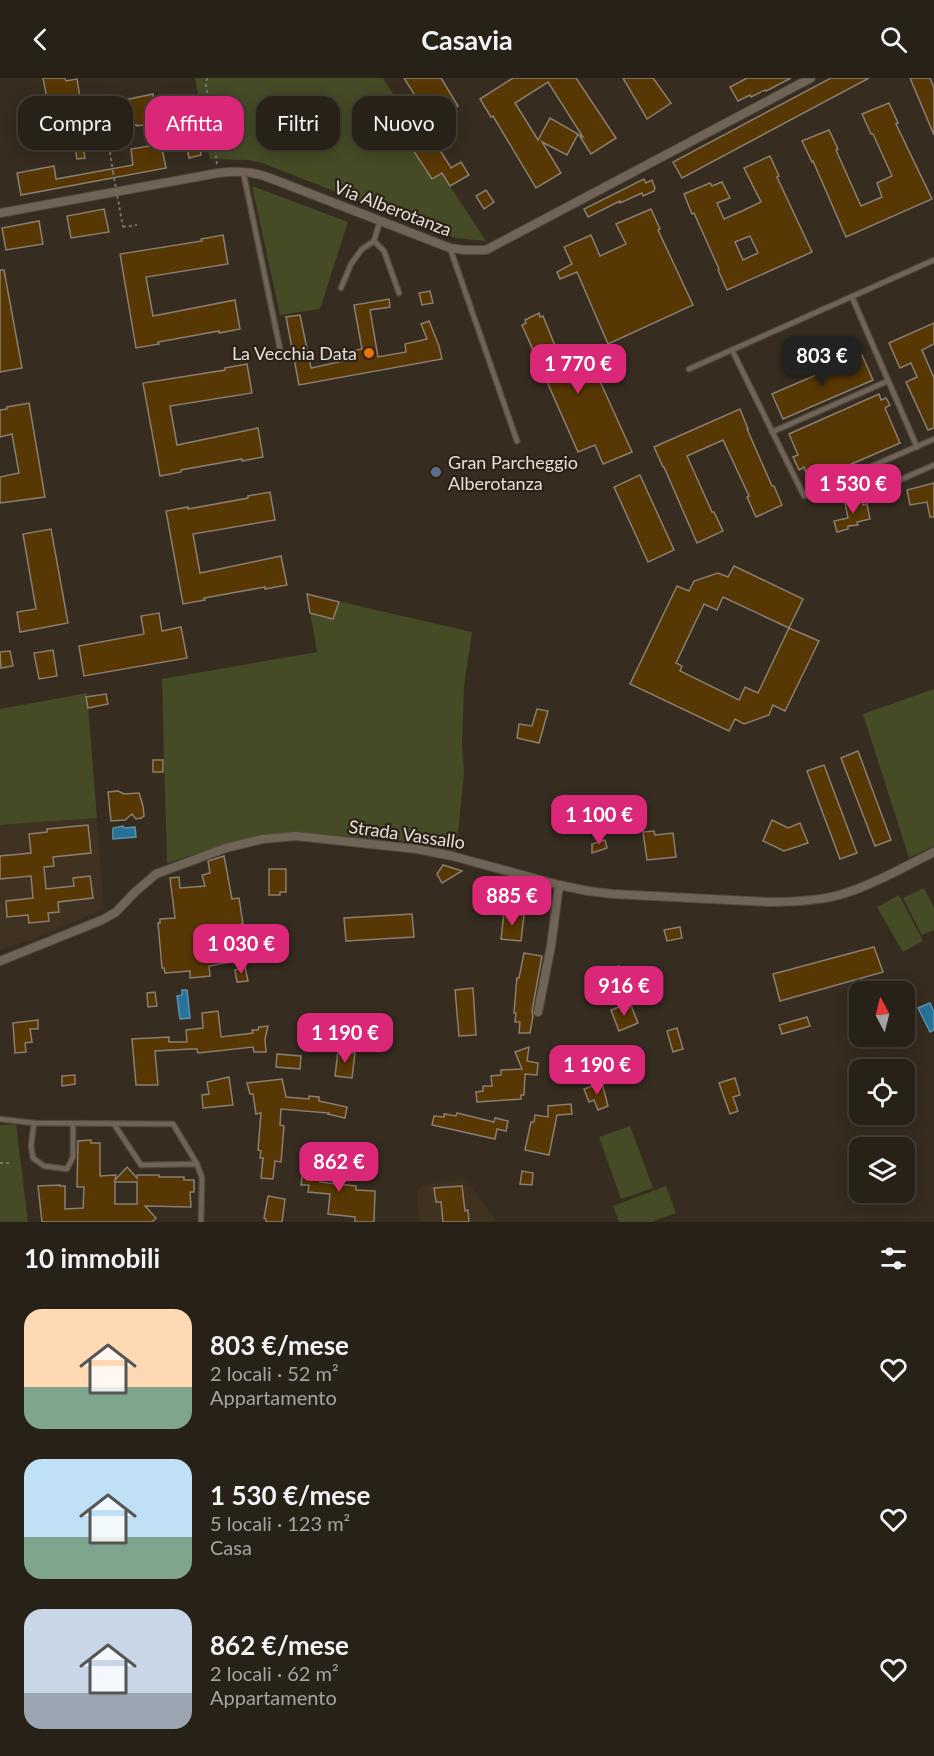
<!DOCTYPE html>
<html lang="it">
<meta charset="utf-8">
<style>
body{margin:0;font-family:Lato,sans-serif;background:#342e25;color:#f1f3f6;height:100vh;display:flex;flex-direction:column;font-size:22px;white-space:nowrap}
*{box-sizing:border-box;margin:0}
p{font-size:20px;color:#a5a3a2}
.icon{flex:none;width:33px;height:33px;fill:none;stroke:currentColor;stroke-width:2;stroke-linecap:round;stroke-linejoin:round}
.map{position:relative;height:1144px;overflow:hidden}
.details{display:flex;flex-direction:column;background:#282118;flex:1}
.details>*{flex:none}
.hud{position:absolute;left:18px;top:18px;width:600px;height:54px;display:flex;gap:12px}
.needle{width:39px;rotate:353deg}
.buttons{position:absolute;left:849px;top:903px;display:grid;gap:12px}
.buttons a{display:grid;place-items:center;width:66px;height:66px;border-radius:12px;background:#282118;box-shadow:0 3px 15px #0003,0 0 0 2px #443e37;font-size:30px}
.price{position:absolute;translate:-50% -51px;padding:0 14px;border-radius:12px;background:#db2777;color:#fff;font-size:20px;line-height:39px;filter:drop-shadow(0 2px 3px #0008)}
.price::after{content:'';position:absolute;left:50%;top:36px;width:18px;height:14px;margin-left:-9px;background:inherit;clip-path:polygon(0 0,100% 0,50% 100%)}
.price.selected{background:#222;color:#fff}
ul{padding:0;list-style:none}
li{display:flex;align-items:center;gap:18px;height:150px;padding:0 24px}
li span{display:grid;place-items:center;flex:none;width:168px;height:120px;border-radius:18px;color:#555}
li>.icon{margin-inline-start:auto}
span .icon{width:72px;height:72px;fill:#fffc;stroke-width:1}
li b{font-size:26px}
h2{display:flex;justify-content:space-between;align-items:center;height:72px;padding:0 24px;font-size:26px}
.tag{padding:0 21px;border-radius:18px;background:#282118;box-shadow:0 3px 15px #0003,0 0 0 2px #443e37;font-size:21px;line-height:54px}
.tag.selected{background:#db2777;color:#fff}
header{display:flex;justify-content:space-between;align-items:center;height:78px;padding:0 24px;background:#282118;font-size:27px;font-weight:700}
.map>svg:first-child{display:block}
.built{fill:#403220}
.green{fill:#444b25}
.water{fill:#267299;stroke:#5f92ac;stroke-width:1.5}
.building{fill:#573704;stroke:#8a7e70;stroke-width:1.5;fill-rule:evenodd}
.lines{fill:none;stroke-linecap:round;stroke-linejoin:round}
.service-casing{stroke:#52493f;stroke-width:7}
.minor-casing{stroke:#52493f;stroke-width:10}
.path{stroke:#7a7268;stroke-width:2;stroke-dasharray:3 3;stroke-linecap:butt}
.service{stroke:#706457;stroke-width:4.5}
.minor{stroke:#706457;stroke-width:8}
.path-bridge{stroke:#7a7268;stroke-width:2;stroke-dasharray:3 3;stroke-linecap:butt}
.food-dot{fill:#e8710a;stroke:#2c2217;stroke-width:2}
.service-dot{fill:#5c6f8a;stroke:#2c2217;stroke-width:2}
.labels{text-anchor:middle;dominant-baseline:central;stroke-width:4.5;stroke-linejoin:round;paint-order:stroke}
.street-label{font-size:18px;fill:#e5ded7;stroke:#2c2217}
.poi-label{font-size:18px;fill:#e5ded7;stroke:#2c2217;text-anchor:end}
</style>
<header><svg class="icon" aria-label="back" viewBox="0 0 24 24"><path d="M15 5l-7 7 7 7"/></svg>Casavia<svg class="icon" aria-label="search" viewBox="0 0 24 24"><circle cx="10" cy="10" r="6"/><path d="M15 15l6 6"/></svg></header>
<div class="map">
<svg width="934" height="1144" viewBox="0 0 934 1144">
<rect width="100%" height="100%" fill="#362c20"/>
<g class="built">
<polygon points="97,740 104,831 36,860 0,872 0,747"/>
<polygon points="462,1102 472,1110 497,1144 419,1144 417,1118 420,1110 428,1106"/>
</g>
<g class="green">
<polygon points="195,0 383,0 420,59 409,66 426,94 443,94 450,108 486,163 455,160 262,85 247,82 210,81"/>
<polygon points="252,108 348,144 320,231 280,237"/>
<polygon points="307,516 472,554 464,609 462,666 464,696 456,773 404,763 294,754 267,757 215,770 167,785 162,601 317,574"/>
<polygon points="934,611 934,768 909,780 863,636"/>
<polygon points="87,615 97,740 0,747 0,631"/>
<polygon points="924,810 934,830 934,852 922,857 903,820"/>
<polygon points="899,817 923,863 903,874 877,829"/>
<polygon points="16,1046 28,1144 0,1144 0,1047"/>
<polygon points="630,1048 653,1110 621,1121 599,1059"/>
<polygon points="666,1108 676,1135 651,1144 619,1144 613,1128"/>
</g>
<g class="water">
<polygon points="123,748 124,750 135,749 136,759 113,761 113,750"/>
<polygon points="182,912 187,912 190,940 180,941 177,918 182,917"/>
<polygon points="930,925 934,934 934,952 930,954 918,930"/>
</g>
<g class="building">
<polygon points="43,0 65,0 66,3 77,1 82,31 153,16 158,45 137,48 137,47 81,57 85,80 77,81 73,60 55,63"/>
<polygon points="404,0 441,0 458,28 425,48 451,90 461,84 469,97 450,108 442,95 432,101 409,66 422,58 413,43 426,35"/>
<polygon points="513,0 576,0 616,60 591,76 579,57 583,59 548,4 515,25 538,62 550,40 578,56 567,77 542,64 561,95 536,110 493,38 491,39 480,21"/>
<polygon points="623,0 653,0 671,25 647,41"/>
<polygon points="747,0 791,0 766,13 765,12 751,19 750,17 738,23 730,9"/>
<polygon points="831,0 869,0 682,100 673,84"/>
<polygon points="910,0 930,0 934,10 934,57"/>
<polygon points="889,25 898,45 896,46 932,121 846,159 813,83 812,84 802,63 829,52 838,71 836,72 861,128 882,119 877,105 892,98 873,56 871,56 862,36"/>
<polygon points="191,35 196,51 197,50 201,77 189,80 181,37"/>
<polygon points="161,66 166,90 21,117 17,95 54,88 56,101 133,87 131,71"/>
<path d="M770 78 779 98 777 99 812 174 727 212 718 192 719 191 694 135 692 136 684 116 710 105 712 108 722 104 730 120 717 125 724 141 742 133 761 124 744 90ZM750 158 758 175 743 182 735 164Z"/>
<polygon points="644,101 646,105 652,102 655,110 654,113 643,118 642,115 620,125 620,123 588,139 584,131"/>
<polygon points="486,112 494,124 484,131 476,118"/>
<polygon points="104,131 109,154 71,160 67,138"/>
<polygon points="651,131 660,151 658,152 693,227 608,266 577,194 560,201 557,194 572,186 564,169 591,157 600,178 626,166 616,146"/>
<polygon points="39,143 43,166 6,172 2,150"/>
<polygon points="223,157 228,186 146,199 153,238 235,222 240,251 219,255 219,253 158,264 159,266 136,270 120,176 202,163 201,161"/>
<polygon points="0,192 4,192 22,290 0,294"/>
<polygon points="430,213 433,225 422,227 419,215"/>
<polygon points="389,221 390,229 370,232 378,279 406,274 405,266 427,261 421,246 429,243 439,268 442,281 299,307 286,239 300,237 311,290 353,281 351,273 362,271 354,227"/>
<polygon points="539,235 540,239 543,238 558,275 574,268 581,283 589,279 632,374 603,386 595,367 578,374 522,247 526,245 525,242"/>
<polygon points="934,245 934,266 922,272 934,300 934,350 928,352 906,304 917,299 911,285 900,290 889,265"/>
<polygon points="862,277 873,302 783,341 772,316"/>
<polygon points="247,286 252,315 170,328 177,367 258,350 263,379 242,383 242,381 181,392 181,394 160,398 143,305 225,292 225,290"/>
<polygon points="879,316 881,322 886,320 890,327 885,330 900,365 810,404 804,389 799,392 793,379 798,377 789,356"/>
<polygon points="29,325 45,419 0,425 0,399 19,395 12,356 0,359 0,332 7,331 7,329"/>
<polygon points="740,331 748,351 747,351 772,408 774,408 782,427 756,439 747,419 749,418 723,362 687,378 712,434 714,434 723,453 697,465 664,389 663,389 654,369"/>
<polygon points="640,397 674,472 648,484 614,409"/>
<polygon points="934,405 934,439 930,439 927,424 910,427 907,412"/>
<polygon points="270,414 275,442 193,456 200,495 281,478 287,507 265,511 265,509 204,520 205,522 183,526 166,433 188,429 188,431 248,420 248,418"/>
<polygon points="862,422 863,427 867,426 870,441 857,444 858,447 848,448 848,451 837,454 834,443 848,440 845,425"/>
<polygon points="51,451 68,545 20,554 17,534 36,531 23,456"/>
<polygon points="734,488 803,521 789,550 723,519 717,532 704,526 676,585 682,588 680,593 739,622 745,609 758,615 789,550 819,563 785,633 773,627 769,637 744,646 735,641 729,653 630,606 677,508 689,513 694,503 718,495 728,499"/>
<polygon points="307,516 339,524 333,541 310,535"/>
<polygon points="159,535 162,553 181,549 187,580 84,598 79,568 144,556 141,538"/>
<polygon points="53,572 57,598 39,601 34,575"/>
<polygon points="10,573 13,588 1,590 0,574"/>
<polygon points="106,616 108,626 88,630 86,619"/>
<polygon points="537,631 548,633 539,665 517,660 519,646 532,648"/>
<polygon points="858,673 891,762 875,768 841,680"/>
<rect x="153" y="682" width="10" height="12"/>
<polygon points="824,687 857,775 840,781 807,693"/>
<polygon points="118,713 124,716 139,715 143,728 144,738 141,740 136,741 132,736 125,742 111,743 108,714"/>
<polygon points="772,742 788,750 800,745 808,765 784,773 763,763"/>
<polygon points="88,747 91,775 53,779 54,788 44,789 46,811 74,808 73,800 90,798 93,820 58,824 59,834 48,835 49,843 29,845 28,837 7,839 6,823 33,820 31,798 0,801 0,778 31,775 29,756 47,754 47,751"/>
<polygon points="654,753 655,757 673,755 676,779 647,782 643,754"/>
<polygon points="605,762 607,770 592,775 592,766"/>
<polygon points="224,778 232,821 239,820 243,846 237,847 238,850 232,852 235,869 229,870 231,884 209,888 210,898 190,900 190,893 165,895 164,890 162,890 158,845 160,845 160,841 175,840 170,800 179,799 180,810 205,808 202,797 210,795 208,783"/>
<polygon points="443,787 462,793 442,805 437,796"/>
<polygon points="269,791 286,791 286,814 280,814 280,817 269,817"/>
<polygon points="504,835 524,837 521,863 501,861"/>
<polygon points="412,836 414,859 346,863 344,840"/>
<polygon points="680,849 682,860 667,863 664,852"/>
<polygon points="874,869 883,894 780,923 773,896"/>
<polygon points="524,875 542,878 532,933 533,938 530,955 519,955 520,944 515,944 516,935 514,935 516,910 517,900 519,900"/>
<polygon points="619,888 625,905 608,911 601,895"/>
<polygon points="245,889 248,903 237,904 235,892"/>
<polygon points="473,910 476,957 459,958 455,912"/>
<polygon points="155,914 157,928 148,929 147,915"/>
<polygon points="630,925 638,945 619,953 611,932"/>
<polygon points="218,933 221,959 253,955 252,952 258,952 259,949 268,948 265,961 266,974 254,974 253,969 198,975 197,971 190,971 155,973 158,1007 136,1007 132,961 169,959 169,964 187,964 186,952 203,950 202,935"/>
<polygon points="807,939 810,948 782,956 779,947"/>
<polygon points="38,942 38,951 30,951 32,964 25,965 26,974 15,975 13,945"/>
<polygon points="677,950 683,971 673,974 667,953"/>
<polygon points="529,969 527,983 538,985 537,997 525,996 524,1017 521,1017 521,1021 477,1024 476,1014 483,1013 483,1008 492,1008 491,998 501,997 501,992 522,991 515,974"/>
<polygon points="338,973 355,975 352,1000 335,998"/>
<polygon points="277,976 301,978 300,991 276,989"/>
<polygon points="75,997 75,1006 62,1008 62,998"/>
<polygon points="229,999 233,1027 203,1030 202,1017 209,1016 207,1004"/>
<polygon points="735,1000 740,1017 733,1019 738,1033 730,1036 719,1005"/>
<polygon points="282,1001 286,1019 309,1021 309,1018 319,1019 319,1023 347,1029 345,1040 328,1036 329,1035 281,1031 280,1047 284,1048 281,1084 275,1083 273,1101 261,1100 263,1080 260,1080 261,1073 258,1072 261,1035 256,1036 253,1016 250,1016 247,1005"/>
<polygon points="602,1005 608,1028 598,1032 594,1022 589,1024 584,1011"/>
<polygon points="571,1026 572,1036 557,1037 549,1077 525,1072 531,1044 534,1044 535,1037 548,1039 548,1028"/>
<polygon points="457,1035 494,1044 495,1040 508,1043 506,1053 497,1051 495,1061 432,1047 434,1038 444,1039 444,1036 456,1038"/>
<path d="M91 1062V1065H100V1098L116 1097 115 1102 127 1089 137 1100V1097H159V1099H184V1102H194V1114H190L191 1129 145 1128 156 1140 152 1144H42L38 1108 60 1107V1108H65V1131L83 1130 84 1109H77L78 1063ZM115 1104H137V1126H115Z"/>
<polygon points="305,1075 323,1077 320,1104 356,1108 356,1112 375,1113 374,1144 355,1144 355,1139 328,1136 330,1116 308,1114 309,1107 301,1107"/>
<polygon points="522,1093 533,1095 532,1107 520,1106"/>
<polygon points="462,1108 465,1133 468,1132 469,1144 443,1144 441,1124 436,1124 434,1110"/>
<polygon points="268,1118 285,1121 282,1144 266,1144 266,1141 264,1140"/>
</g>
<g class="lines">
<g class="service-casing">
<g id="service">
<polyline points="243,93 280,271"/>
<polyline points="374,163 384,173 399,215"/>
<polyline points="450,170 517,363"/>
<polyline points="341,210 351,186 362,171 374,163 380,143"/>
<polyline points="852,219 917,369"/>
<polyline points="732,272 804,418 934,361"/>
<polyline points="689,291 934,182"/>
<polyline points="772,354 888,303"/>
<polyline points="884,409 934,387"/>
<polyline points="0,1041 34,1045 173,1046 197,1086 202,1100 201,1144"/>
<polyline points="34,1045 31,1068 33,1080 44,1088 67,1091 73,1079 73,1046"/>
<polyline points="114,1046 141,1087 197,1086"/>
</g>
</g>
<g class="minor-casing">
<g id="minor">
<path d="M0 135 218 95C237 93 252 93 270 100L450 170 464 172H486L811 0"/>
<path d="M0 883 102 842 116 834 134 815 156 796 226 770 263 761 296 758 417 771 452 778 559 807 588 813 613 816 769 824C792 824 817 823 839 817 871 808 904 789 934 774"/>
<polyline points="538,934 551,868 559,807"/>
</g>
</g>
<g class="path">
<polyline points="207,0 206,6 217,86"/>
<polyline points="110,74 113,94"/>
<polyline points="123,149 137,147"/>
<polyline points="0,1085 9,1085"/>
</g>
<use href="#service" class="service"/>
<use href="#minor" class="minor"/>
<polyline class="path-bridge" points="113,94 123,149"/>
</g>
<circle class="food-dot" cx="369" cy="275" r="6"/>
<circle class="service-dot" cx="436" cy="394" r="6"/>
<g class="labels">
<g class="street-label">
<text transform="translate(393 130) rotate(21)">Via Alberotanza</text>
<text transform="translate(407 756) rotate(8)">Strada Vassallo</text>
</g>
<g class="poi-label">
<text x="357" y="275">La Vecchia Data</text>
<text x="448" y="384" text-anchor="start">Gran Parcheggio<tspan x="448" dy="21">Alberotanza</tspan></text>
</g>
</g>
</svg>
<div class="buttons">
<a><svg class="needle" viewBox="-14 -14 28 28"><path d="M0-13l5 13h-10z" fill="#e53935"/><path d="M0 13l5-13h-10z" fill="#a5a3a2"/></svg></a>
<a><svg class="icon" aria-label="locate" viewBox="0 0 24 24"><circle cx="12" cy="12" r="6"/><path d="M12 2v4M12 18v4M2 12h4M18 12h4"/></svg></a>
<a><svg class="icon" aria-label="layers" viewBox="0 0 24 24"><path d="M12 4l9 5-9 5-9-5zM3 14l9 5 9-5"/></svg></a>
</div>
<b class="price selected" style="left:822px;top:309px">803 €</b>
<b class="price" style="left:578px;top:317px">1 770 €</b>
<b class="price" style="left:853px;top:437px">1 530 €</b>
<b class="price" style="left:599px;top:768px">1 100 €</b>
<b class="price" style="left:512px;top:849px">885 €</b>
<b class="price" style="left:241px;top:897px">1 030 €</b>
<b class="price" style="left:624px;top:939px">916 €</b>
<b class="price" style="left:345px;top:986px">1 190 €</b>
<b class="price" style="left:597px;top:1018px">1 190 €</b>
<b class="price" style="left:339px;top:1115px">862 €</b>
<div class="hud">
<a class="tag">Compra</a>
<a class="tag selected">Affitta</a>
<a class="tag">Filtri</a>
<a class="tag">Nuovo</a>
</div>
</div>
<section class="details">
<h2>10 immobili<svg class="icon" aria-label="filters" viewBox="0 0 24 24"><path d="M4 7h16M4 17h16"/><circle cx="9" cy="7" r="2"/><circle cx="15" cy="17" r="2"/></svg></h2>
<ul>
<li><span style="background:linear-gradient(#ffd9b3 65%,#7fa58c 0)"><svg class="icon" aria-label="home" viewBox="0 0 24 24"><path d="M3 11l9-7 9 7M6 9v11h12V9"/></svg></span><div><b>803 €/mese</b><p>2 locali · 52 m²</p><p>Appartamento</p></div><svg class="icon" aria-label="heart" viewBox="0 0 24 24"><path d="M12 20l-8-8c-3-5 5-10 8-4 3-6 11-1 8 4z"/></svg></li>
<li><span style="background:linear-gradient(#bfe0f5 65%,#7fa58c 0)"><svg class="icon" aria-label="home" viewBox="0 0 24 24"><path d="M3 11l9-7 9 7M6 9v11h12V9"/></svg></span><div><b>1 530 €/mese</b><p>5 locali · 123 m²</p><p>Casa</p></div><svg class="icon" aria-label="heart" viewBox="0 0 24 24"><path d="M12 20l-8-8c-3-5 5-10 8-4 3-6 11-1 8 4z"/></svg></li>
<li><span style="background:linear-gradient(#c9d6e8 70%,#9aa5b1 0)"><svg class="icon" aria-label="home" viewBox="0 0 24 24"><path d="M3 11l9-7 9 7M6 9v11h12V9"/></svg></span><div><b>862 €/mese</b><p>2 locali · 62 m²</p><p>Appartamento</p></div><svg class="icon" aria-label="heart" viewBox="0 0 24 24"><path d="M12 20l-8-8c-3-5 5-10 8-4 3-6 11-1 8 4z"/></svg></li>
</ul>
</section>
